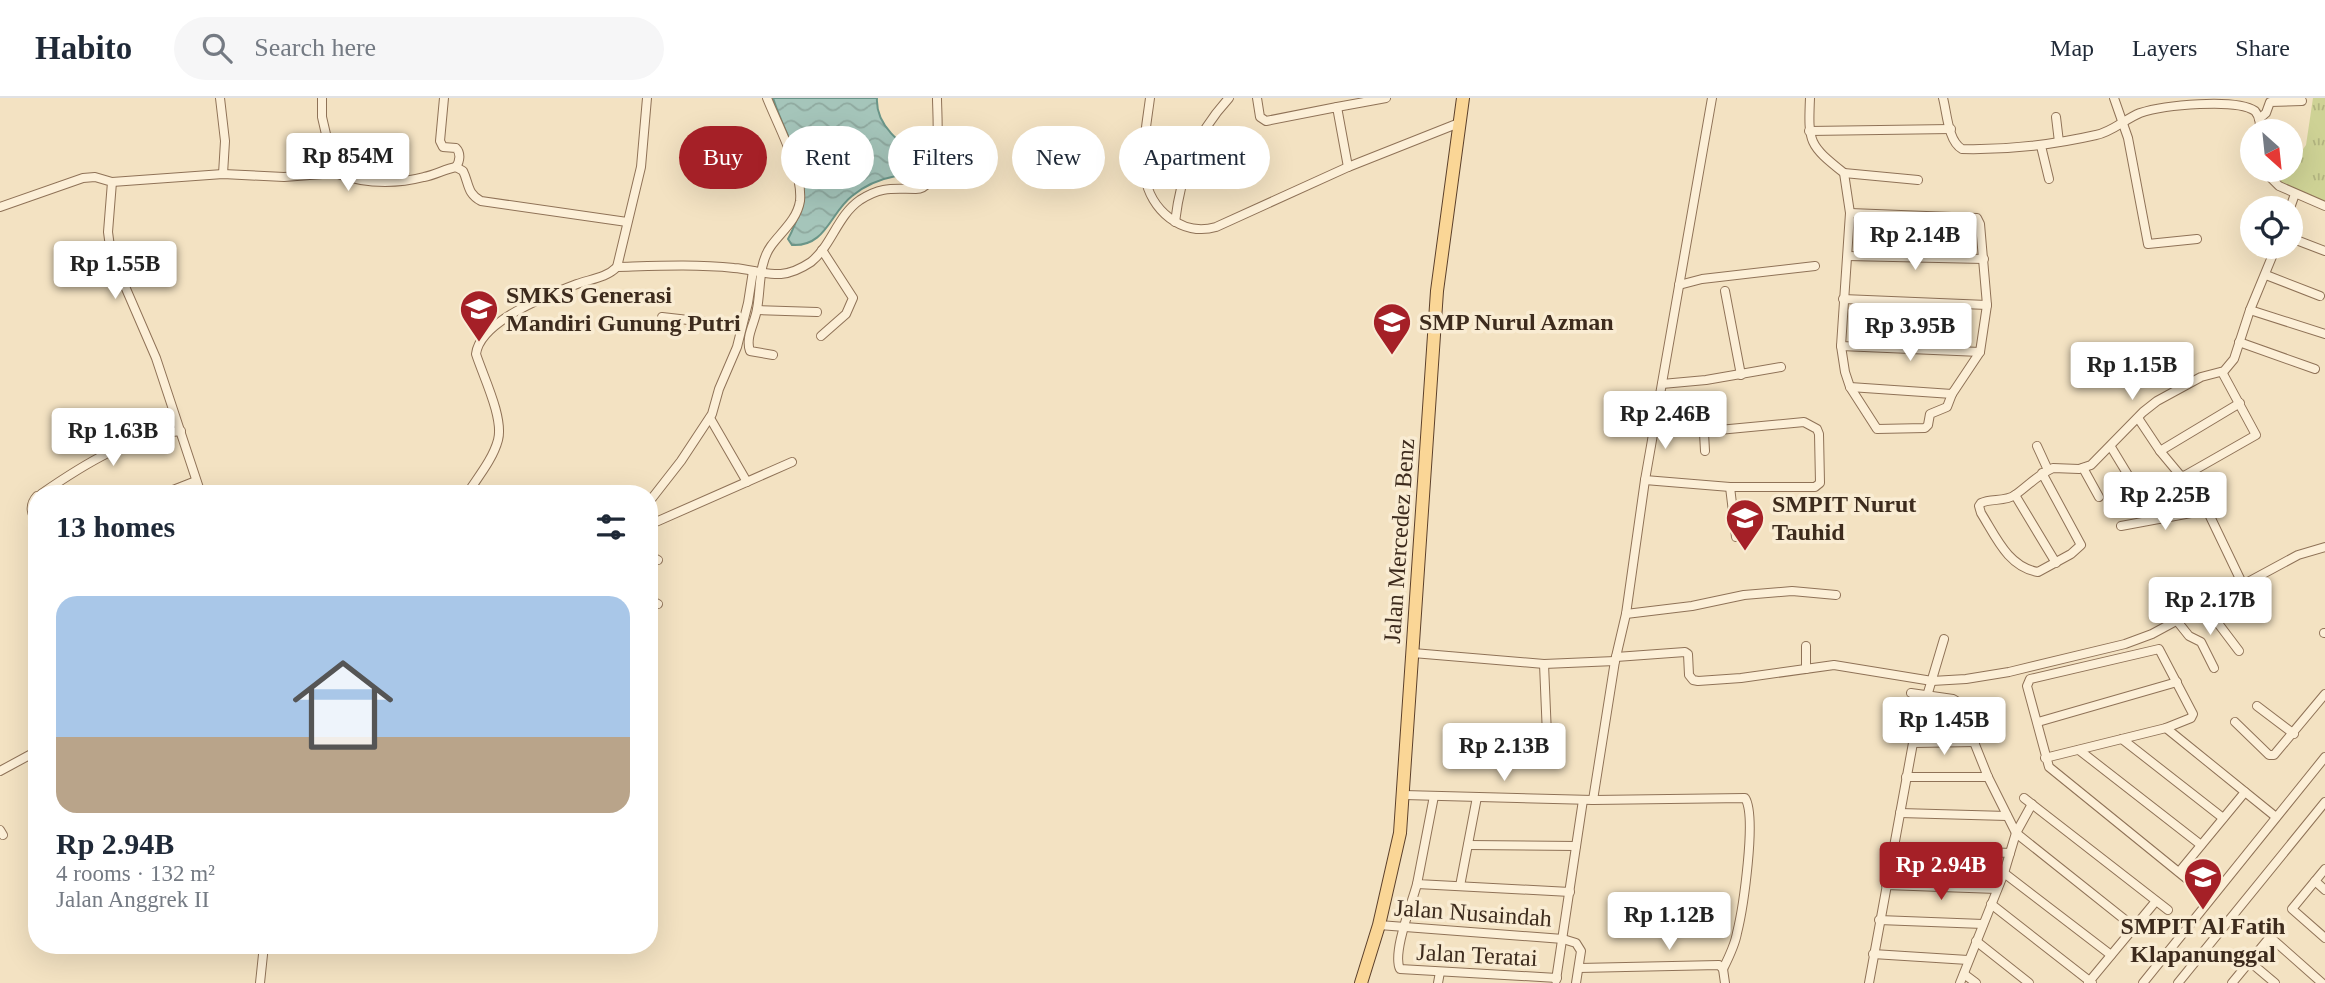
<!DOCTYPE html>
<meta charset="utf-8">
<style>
body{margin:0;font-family:Georgia,serif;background:#f6f6f7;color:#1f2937;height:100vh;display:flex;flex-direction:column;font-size:26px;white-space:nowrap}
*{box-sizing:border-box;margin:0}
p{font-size:23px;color:#747a83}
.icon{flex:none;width:38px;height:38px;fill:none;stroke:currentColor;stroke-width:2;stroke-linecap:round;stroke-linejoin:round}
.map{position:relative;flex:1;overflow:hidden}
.details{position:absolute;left:28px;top:387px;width:630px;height:469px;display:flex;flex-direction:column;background:#fff;border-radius:28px;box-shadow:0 7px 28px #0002}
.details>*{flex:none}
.hud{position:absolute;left:679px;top:28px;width:665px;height:63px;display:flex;gap:14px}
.needle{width:46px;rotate:153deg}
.buttons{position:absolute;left:2240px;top:21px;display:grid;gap:14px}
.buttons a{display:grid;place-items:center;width:63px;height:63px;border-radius:50%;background:#fff;box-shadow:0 7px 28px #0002;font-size:35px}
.price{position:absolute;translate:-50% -60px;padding:0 16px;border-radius:7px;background:#fff;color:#222;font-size:23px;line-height:46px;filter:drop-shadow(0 2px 4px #0008)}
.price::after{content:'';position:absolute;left:50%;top:42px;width:21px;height:16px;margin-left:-10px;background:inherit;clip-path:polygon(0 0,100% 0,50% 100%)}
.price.on{background:#a52027;color:#fff}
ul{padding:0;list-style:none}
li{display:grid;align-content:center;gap:14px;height:371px;padding:0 28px}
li+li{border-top:2px solid #e0e1e3}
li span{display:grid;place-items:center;height:217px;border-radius:21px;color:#555}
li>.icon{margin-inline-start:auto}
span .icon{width:126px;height:126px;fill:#fffc;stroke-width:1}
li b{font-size:30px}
h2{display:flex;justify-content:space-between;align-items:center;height:84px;padding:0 28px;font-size:30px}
.chip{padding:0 24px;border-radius:32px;background:#fff;box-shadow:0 7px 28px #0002;font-size:24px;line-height:63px}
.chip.on{background:#a52027;color:#fff}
header{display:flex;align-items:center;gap:42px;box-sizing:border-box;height:98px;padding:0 35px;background:#fff;border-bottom:2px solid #e0e1e3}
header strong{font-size:33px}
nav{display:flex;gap:38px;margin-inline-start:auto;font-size:24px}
.search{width:490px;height:63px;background:#f6f6f7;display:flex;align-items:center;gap:18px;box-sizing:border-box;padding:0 24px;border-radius:38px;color:#747a83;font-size:26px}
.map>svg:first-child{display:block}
.grass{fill:url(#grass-tufts)}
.water{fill:url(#water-waves);stroke:#6a9588;stroke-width:2}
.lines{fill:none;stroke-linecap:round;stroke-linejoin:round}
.minor-casing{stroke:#8f7257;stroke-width:10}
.primary-casing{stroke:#5c402b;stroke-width:14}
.minor{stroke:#fcefd7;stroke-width:8}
.primary{stroke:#fad696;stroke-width:12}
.labels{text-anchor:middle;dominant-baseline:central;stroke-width:7;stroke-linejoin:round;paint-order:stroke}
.poi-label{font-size:24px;font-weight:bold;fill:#3d2b1d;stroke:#f9ecd3;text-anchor:start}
.street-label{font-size:24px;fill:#3d2b1d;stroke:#f9ecd3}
</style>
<header>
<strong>Habito</strong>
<div class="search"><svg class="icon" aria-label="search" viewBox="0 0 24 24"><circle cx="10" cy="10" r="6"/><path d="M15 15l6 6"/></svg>Search here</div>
<nav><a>Map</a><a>Layers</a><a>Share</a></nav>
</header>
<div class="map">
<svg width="2325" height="885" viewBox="0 0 2325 885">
<defs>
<pattern id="grass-tufts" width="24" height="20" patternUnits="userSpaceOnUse" patternTransform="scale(1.75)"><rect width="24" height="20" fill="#ced295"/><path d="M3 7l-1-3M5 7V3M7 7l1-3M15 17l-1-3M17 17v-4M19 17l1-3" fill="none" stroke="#b2b480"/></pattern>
<pattern id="water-waves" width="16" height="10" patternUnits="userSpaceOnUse" patternTransform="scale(1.75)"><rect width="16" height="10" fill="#a5c5ba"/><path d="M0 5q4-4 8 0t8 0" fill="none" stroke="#8fa99f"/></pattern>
</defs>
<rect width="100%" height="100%" fill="#f3e2c2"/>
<polygon class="grass" points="2313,0 2325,0 2325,109 2278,86 2288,72 2291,72 2291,68 2306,47"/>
<path class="water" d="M773 0H877C875 30 906 49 927 64V73C918 82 908 76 896 78 880 81 864 88 852 98 830 115 826 149 792 147L788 141C821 79 791 56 773 0Z"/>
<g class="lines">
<g class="minor-casing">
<g id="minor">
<polyline points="220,0 225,43 223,76"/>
<path d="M322 0V19L335 75C365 86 393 87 424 79 435 77 445 71 456 69"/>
<path d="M444 0 440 43 443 49 456 50C461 55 460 63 456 69"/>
<path d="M767 0C778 28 803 73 800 103 797 122 781 134 771 148 758 166 761 191 757 211 755 225 745 239 750 253L773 257"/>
<path d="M1150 0C1147 24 1141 53 1145 78 1150 112 1182 139 1216 129L1348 69 1459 25"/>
<polyline points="1257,0 1260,19 1266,23 1337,9 1348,69"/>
<path d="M1810 0C1808 45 1809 47 1844 75L1850 115 1841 248 1845 274 1850 289 1877 331 1925 330 1928 327 1930 316 1947 309 1952 296"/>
<path d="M1943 0C1947 15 1948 43 1962 51 2007 52 2052 47 2096 37 2112 34 2125 21 2140 15 2164 7 2236 0 2255 13 2260 19 2260 26 2260 33"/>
<polyline points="2114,0 2128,40 2148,146 2197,141"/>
<polyline points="1337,9 1386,0"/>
<polyline points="2056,19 2059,44"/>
<polyline points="2259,21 2266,15 2270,4 2302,3"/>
<polyline points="1809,33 1951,31"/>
<polyline points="2041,48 2049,81"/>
<path d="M456 69 463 73C469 85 467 96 481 103L627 124"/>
<polyline points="2263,72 2279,88 2325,108"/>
<polyline points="1844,75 1918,82"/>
<polyline points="112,84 223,76 284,79 335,75"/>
<polyline points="0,109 83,80 95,79 112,84 108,134 111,156 156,260 201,396"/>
<polyline points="2290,110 2295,96"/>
<path d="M1175 124C1181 75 1195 37 1229 0"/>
<polyline points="2291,140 2325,153"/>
<polyline points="1848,158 1984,161"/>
<polyline points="617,169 641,69 647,0"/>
<polyline points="2266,177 2320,198"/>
<polyline points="1679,187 1702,181 1815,168"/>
<polyline points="1725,193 1741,277"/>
<polyline points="1843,201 1987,207"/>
<polyline points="757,212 817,214"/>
<polyline points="2250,212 2325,236"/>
<polyline points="662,219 741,228"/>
<polyline points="821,238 846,216 853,200 822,152"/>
<polyline points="2239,244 2315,271"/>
<polyline points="1841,248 1980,254"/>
<polyline points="1662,286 1706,282 1781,269"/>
<polyline points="1850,289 1952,296 1980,254 1987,207 1980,126 1977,120 1850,115"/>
<polyline points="710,320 747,384"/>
<polyline points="2138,320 2160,353 2180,377 2184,378 2256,337 2222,274"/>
<polyline points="2037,348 2048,372"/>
<polyline points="2111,349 2128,377"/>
<polyline points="2160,353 2240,305"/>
<polyline points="2083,370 2099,399"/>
<path d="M2042 375 2081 447 2071 456 2038 474C2008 469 1996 439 1981 415L1979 408 1981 405C1991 400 2005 404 2015 397 2028 388 2037 377 2053 370L2079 371 2091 367 2143 314 2157 303 2201 279 2224 273 2234 261 2250 212 2276 149"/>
<polyline points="1645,382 1730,389 1815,389 1820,385 1819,336 1817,331 1804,324 1708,333 1704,335 1705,353"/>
<polyline points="1730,389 1736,439"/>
<path d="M41 396C83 367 130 337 181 333"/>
<polyline points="163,396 196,383"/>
<path d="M467 396C478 379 493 361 498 342 504 320 483 278 476 256 480 223 548 197 577 186 591 181 606 180 617 169 655 168 695 166 734 170 750 171 765 177 781 176 792 175 802 170 811 164 832 147 837 118 860 102 882 88 893 91 916 91 944 91 937 19 937 0"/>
<polyline points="2015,397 2056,465"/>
<polyline points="2154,397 2160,421"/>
<path d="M37 398C28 408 32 416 37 426"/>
<polyline points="649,404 681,363 712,316 719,291 737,249 748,205 753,173"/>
<polyline points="649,427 792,364"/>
<polyline points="2121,428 2207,412 2242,485"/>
<polyline points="649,457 658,462"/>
<polyline points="649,501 658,506"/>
<polyline points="2205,508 2239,553"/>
<polyline points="1626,516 1692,508 1744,497 1792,493 1836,497"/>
<polyline points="2177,523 2189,538 2201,544 2214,570"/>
<polyline points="2324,535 2325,535"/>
<polyline points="1413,555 1544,566 1615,563"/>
<polyline points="1616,559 1685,554 1688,556 1689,577 1693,582 1698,583 1741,580 1834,567 1932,583 1966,581 2009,574 2125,546 2152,536 2298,457 2325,449"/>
<polyline points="1544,566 1548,661"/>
<polyline points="1806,571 1806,548"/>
<polyline points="1911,595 1953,601 1958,604 1988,679 2016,735 2134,829"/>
<polyline points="2257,608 2294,636"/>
<polyline points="2038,624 2177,584"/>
<polyline points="2235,624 2269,657 2274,657 2325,596"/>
<polyline points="2166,630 2276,719"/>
<polyline points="2122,641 2223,720"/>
<polyline points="1913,645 1975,644"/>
<polyline points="2079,652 2201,747"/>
<polyline points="2045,660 2166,630 2191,620 2193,616 2159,551 2030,581 2027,588 2049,669 2192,785"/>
<polyline points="0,673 37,653"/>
<polyline points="1906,679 1988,679"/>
<path d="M1404 697 1593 702 1745 700C1757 718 1743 811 1737 835 1735 847 1729 859 1723 871"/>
<polyline points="1434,698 1417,786 1570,794"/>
<polyline points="2024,700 2168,812"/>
<polyline points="1593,702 1615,563 1626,516 1645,382 1712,0"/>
<polyline points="1900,715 2007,718"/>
<polyline points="0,732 3,737"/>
<polyline points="1468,747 1576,748"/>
<polyline points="1893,750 2010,755"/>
<polyline points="2325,771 2292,811 2325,840"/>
<polyline points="2179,774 2245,694"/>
<polyline points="2004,775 2111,857"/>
<polyline points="2315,783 2325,792"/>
<path d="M1417 786C1412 805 1392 855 1400 871L1557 880"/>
<polyline points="1886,787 1997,791"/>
<polyline points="1460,788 1477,699"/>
<polyline points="1991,806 2092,885"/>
<polyline points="1879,822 1983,826"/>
<polyline points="1379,827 1563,841 1576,845 1581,853 1576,885"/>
<polyline points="1976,843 2029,885"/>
<polyline points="1873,856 1968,862"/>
<polyline points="2250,864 2275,885"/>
<polyline points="1579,870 1719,867 1723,871 1725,885"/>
<polyline points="1964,876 1976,885"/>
<polyline points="1556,882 1583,702"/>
<polyline points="260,885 264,847"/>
<polyline points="1438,885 1440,874"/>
<polyline points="1869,885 1913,645 1944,541"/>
<polyline points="1960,885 2004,775 2016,735 2032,706"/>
<polyline points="2088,885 2156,803"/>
<polyline points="2143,885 2325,659"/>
<polyline points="2178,885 2325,704"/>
<polyline points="2232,885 2270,839 2322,885"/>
</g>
</g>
<g class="primary-casing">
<polyline id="primary" points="1361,885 1379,827 1400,735 1437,193 1463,0"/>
</g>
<use href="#minor" class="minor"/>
<use href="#primary" class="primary"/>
</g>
<defs>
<g id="school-pin" transform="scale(2.0125)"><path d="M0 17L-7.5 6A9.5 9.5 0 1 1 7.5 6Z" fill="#a52027" stroke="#f9ecd3"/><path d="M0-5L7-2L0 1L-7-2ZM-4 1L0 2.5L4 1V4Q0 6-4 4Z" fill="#fff"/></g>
</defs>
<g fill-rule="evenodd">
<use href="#school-pin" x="479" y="211"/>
<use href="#school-pin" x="1392" y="224"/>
<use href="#school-pin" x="1745" y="420"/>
<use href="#school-pin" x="2203" y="779"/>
</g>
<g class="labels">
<g class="poi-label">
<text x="506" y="197">SMKS Generasi<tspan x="506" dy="28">Mandiri Gunung Putri</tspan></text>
<text x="1419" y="224">SMP Nurul Azman</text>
<text x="1772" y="406">SMPIT Nurut<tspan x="1772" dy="28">Tauhid</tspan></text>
<text x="2203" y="828" text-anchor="middle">SMPIT Al Fatih<tspan x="2203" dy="28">Klapanunggal</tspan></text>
</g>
<g class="street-label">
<text transform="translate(1399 443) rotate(-86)">Jalan Mercedez Benz</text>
<text transform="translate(1473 815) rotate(4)">Jalan Nusaindah</text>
<text transform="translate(1477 857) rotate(3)">Jalan Teratai</text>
</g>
</g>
</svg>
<div class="buttons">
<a><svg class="needle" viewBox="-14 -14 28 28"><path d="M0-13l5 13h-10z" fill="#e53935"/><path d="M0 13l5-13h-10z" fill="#747a83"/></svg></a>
<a><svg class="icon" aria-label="locate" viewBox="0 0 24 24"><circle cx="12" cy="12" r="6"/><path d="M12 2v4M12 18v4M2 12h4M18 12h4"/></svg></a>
</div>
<b class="price" style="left:348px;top:95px">Rp 854M</b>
<b class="price" style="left:1915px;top:174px">Rp 2.14B</b>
<b class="price" style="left:115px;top:203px">Rp 1.55B</b>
<b class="price" style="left:1910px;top:265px">Rp 3.95B</b>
<b class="price" style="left:2132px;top:304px">Rp 1.15B</b>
<b class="price" style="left:1665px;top:353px">Rp 2.46B</b>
<b class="price" style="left:113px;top:370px">Rp 1.63B</b>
<b class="price" style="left:2165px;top:434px">Rp 2.25B</b>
<b class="price" style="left:2210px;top:539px">Rp 2.17B</b>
<b class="price" style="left:1944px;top:659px">Rp 1.45B</b>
<b class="price" style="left:1504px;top:685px">Rp 2.13B</b>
<b class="price on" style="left:1941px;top:804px">Rp 2.94B</b>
<b class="price" style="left:1669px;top:854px">Rp 1.12B</b>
<div class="hud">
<a class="chip on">Buy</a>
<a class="chip">Rent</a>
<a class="chip">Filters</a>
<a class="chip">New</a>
<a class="chip">Apartment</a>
</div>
<section class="details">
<h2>13 homes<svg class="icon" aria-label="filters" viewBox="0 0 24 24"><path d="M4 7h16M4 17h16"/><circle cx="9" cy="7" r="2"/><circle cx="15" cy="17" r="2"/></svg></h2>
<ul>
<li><span style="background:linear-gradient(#a9c7e8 65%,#b9a48a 0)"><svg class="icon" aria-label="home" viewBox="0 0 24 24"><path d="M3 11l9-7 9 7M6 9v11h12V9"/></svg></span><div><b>Rp 2.94B</b><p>4 rooms · 132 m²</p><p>Jalan Anggrek II</p></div></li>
</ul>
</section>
</div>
